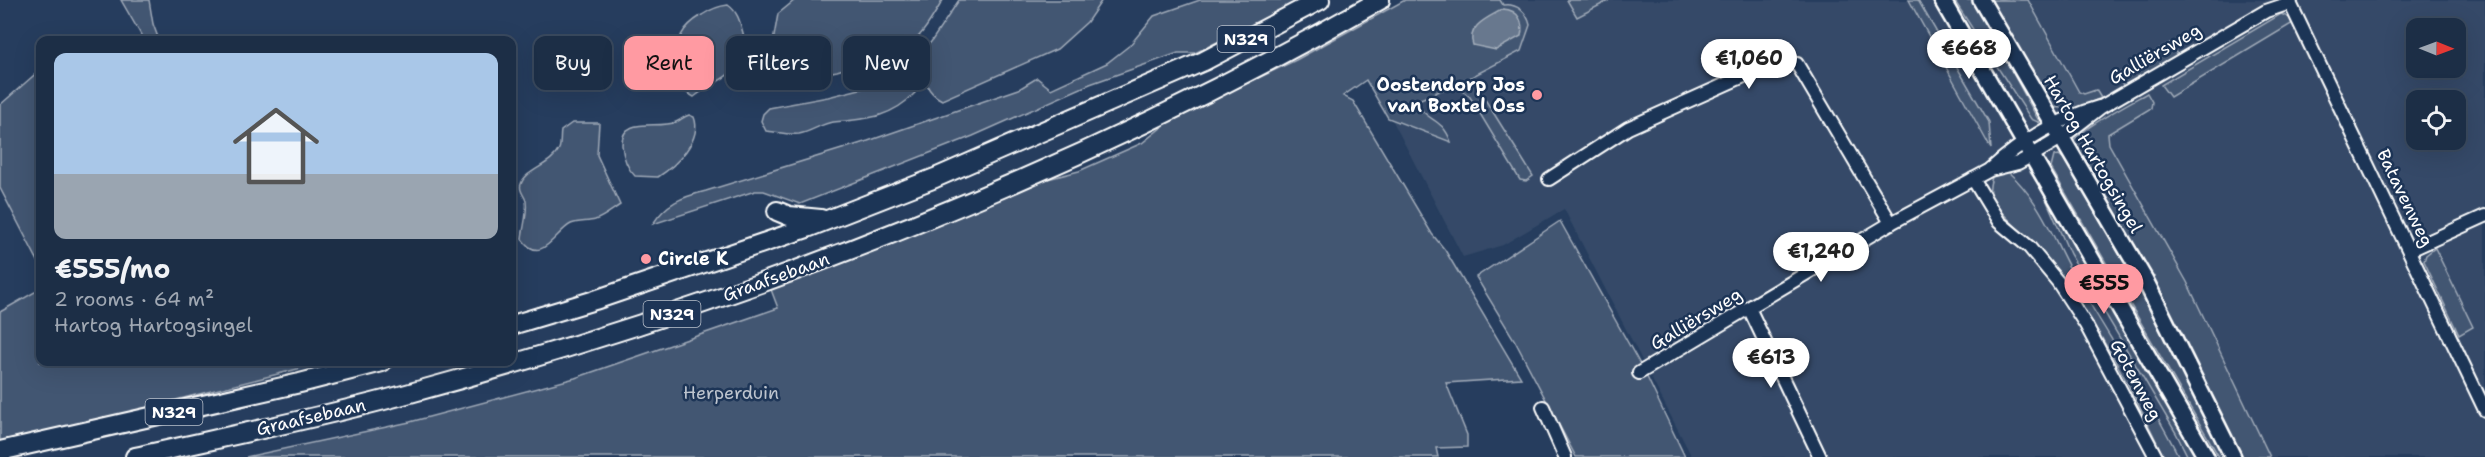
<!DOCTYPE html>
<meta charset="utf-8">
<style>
body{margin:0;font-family:"Shantell Sans",sans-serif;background:#25364d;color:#f1f3f6;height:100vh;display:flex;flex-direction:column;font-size:22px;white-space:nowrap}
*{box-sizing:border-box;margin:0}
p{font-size:20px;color:#a0a8b3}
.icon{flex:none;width:33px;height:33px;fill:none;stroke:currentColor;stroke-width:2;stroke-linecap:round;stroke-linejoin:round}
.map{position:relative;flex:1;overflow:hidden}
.details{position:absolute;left:36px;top:36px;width:480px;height:330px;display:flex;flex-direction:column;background:#1c2e46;border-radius:12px;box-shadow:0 6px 24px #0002,0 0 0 2px #3a4a5f}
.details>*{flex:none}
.hud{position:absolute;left:534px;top:36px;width:570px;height:54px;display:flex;gap:12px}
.needle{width:39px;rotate:91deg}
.controls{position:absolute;left:2406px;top:18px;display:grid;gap:12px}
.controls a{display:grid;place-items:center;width:60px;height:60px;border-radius:12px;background:#1c2e46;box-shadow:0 6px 24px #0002,0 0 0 2px #3a4a5f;font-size:30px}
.price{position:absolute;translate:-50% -51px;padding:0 14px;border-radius:21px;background:#fff;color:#222;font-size:20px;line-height:39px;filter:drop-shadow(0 2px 3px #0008)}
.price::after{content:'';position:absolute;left:50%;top:36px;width:18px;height:14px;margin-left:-9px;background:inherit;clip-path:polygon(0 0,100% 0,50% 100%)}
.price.current{background:#ff9aa2;color:#111}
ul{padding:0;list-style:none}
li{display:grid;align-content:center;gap:12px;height:318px;padding:0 18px}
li+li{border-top:2px solid #3a4a5f}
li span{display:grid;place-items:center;height:186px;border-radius:12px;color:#555}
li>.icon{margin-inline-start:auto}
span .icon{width:108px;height:108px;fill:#fffc;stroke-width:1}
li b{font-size:26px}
.chip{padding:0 21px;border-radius:12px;background:#1c2e46;box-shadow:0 6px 24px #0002,0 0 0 2px #3a4a5f;font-size:21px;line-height:54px}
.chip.current{background:#ff9aa2;color:#111}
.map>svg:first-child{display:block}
.built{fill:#344a68;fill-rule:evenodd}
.green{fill:#425672;stroke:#a0aab8;stroke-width:1.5}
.water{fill:#67788e;stroke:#a4aebb;stroke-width:1.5}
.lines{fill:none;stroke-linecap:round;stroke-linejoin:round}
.minor-casing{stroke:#fff;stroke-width:16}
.tertiary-casing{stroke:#fff;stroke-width:20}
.primary-casing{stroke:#fff;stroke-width:22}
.minor{stroke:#1d3557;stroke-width:12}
.tertiary{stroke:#1d3557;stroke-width:15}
.primary{stroke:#1d3557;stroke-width:18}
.poi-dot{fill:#ff9aa2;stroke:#1d3557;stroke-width:2}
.labels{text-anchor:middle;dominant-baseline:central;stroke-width:5;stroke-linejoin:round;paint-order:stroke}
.shield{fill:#1d3557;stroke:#bbc2cd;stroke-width:1.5}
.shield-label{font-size:16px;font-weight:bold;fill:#fff}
.street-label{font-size:18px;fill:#fff;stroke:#1d3557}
.poi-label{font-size:18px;font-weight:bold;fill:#fff;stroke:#1d3557;text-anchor:end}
.park-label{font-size:18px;fill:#bdc4ce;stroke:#1d3557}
</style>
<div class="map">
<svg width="2485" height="457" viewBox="0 0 2485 457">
<rect width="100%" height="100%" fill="#263d5e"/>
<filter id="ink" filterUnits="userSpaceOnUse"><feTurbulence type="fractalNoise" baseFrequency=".0167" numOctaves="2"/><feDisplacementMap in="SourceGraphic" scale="12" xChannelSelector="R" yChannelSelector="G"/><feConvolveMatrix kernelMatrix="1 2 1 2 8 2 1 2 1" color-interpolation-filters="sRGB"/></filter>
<g filter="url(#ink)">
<path class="built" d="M1427 0H2485V457H1692L1564 209 1503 245 1463 257 1366 69ZM2416 28H2456V68H2416ZM2416 100H2456V140H2416Z"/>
<g class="green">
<polygon points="121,0 149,0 153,24 159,40 144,40"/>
<path d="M795 0H943C932 18 922 38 903 50L837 71 748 89 761 82 768 70 778 14Z"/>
<path d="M959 0H1102L1087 22 1057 49 942 100C923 91 923 72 919 53L931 42Z"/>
<path d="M1200 0H1302L1195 53H1178L1090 84 973 136 800 204 764 191H755L653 224C666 203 682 197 706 191L868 141 1019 89 1037 78 1051 89 1107 63 1130 45 1154 16Z"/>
<path d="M1405 0H1500L1503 5C1517 3 1527 12 1530 25L1521 51 1471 77 1533 176 1526 181 1520 180 1470 97 1464 92 1449 87 1416 101C1426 123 1441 115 1451 142L1388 118 1366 80 1343 96 1353 101 1432 234 1445 250 1521 378 1446 383 1467 435V447L1436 448 1438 457H246L410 422 575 378 778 308 770 287 1036 182 1079 171 1142 143 1172 119 1296 60Z"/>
<polygon points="1567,0 1608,0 1608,1 1577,17"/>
<polygon points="1909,0 1918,0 1989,122 1991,149"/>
<polygon points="1954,0 1973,0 2040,123 2031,119"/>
<polygon points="1989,0 2028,0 2079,92 2084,94 2096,90 2101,98 2076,109 2050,107"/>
<path d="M728 5C738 12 740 22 743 33 752 73 720 76 694 97L672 84C684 53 666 37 702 15 711 9 718 6 728 5Z"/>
<polygon points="2281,14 2290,18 2293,23 2170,97 2161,85"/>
<polygon points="2170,43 2178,56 2124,88 2118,74"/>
<polygon points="40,70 40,265 0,188 0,105"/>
<path d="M896 73 911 75 914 79 915 93C891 118 867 119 834 122 822 123 811 132 799 134 788 135 776 132 766 131L761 121 763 114 769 108 828 97 872 86Z"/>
<path d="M2147 93 2152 102 2151 108 2108 134 2109 144 2187 282 2270 457H2241C2191 348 2132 246 2072 143 2076 131 2133 101 2147 93Z"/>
<path d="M689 115 694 117C703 140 675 166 658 177L635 176C627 168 623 156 622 145 621 115 658 130 676 122 681 120 683 117 689 115Z"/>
<path d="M572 123H599L597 155 620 205C612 210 604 217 595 220 588 222 578 221 571 224 556 231 541 267 522 239 523 227 528 213 526 201 525 196 518 190 521 184 526 169 551 166 559 149 561 145 560 136 561 131Z"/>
<polygon points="2059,155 2064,159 2155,316 2227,457 2219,457 2051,168 2054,156"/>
<path d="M2006 170C2043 202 2054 242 2077 282 2111 340 2149 397 2179 457H2164C2133 392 2100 327 2056 270 2038 247 2016 228 1996 206 1989 195 1988 190 1992 177Z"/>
<polygon points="2030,172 2047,191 2130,342 2198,457 2188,457 2176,433 2070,254 2042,190"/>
<polygon points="1560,221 1646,375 1685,457 1576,457 1515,341 1476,277"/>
<polygon points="2435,248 2473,327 2459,335 2424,261 2426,255"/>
<polygon points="40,289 40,362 325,362 109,417 0,441 0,312"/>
</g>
<path class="water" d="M1503 9C1519 10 1524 22 1521 36L1496 50 1473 45C1466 25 1490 17 1503 9Z"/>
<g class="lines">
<g class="minor-casing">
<g id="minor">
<polyline points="2290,3 2485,410"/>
<path d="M1991 169C2021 141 2060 118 2099 107"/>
<polyline points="1549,179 1628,128 1773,63 1797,64 1891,223"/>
<polyline points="1973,179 1999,222 2029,247 2058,282 2086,325 2156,457"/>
<polyline points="2410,250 2485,216"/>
<polyline points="1749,308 1820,457"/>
<polyline points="1639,373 1891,223 1990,170 2018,163 2031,156 2061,138 2101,107 2266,11 2290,3 2291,0"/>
<polyline points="1543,407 1565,457"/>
</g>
</g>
<g class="tertiary-casing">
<g id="tertiary">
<polyline points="1942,0 2206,457"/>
<polyline points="1981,0 2145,280 2233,457"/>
</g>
</g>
<g class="primary-casing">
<g id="primary">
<polyline points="777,211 789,216 821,219"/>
<polyline points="512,325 595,300 807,228 935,178 1204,61 1320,0"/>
<polyline points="0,451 300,383 382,362"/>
<path d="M135 457C224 437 315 419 403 395 743 303 1074 175 1380 0"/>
</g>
</g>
<use href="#minor" class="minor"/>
<use href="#tertiary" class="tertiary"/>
<use href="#primary" class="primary"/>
</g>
</g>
<g class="poi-dot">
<circle cx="1537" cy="95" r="6"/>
<circle cx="646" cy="259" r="6"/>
</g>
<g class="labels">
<g class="shield">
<rect x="1217.5" y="26" width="57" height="26" rx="4.5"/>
<rect x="643.5" y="301" width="57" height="26" rx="4.5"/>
<rect x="145.5" y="399" width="57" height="26" rx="4.5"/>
</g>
<g class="shield-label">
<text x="1246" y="39">N329</text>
<text x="672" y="314">N329</text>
<text x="174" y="412">N329</text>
</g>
<g class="street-label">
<text transform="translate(2155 54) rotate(-30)">Galliërsweg</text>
<text transform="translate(2093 154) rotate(60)">Hartog Hartogsingel</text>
<text transform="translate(2405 198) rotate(64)">Batavenweg</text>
<text transform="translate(776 277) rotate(-20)">Graafsebaan</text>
<text transform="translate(1696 319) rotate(-31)">Galliërsweg</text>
<text transform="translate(2136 380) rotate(62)">Gotenweg</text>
<text transform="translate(311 417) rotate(-13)">Graafsebaan</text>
</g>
<g class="poi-label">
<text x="1525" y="85">Oostendorp Jos<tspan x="1525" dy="21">van Boxtel Oss</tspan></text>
<text x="658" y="259" text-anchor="start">Circle K</text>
</g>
<g class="park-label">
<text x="731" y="393">Herperduin</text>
</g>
</g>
</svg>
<div class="controls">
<a><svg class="needle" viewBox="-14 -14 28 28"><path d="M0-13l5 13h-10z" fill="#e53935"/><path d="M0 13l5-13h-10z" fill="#a0a8b3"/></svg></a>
<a><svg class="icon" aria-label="locate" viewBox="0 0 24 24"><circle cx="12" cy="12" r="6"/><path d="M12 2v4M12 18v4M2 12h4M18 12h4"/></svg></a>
</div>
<b class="price" style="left:1969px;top:80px">€668</b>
<b class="price" style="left:1749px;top:90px">€1,060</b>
<b class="price" style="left:1821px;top:283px">€1,240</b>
<b class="price current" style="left:2104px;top:315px">€555</b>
<b class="price" style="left:1771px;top:389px">€613</b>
<div class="hud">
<a class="chip">Buy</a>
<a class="chip current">Rent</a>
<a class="chip">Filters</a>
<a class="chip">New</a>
</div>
<section class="details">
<ul>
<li><span style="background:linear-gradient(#a9c7e8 65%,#9aa5b1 0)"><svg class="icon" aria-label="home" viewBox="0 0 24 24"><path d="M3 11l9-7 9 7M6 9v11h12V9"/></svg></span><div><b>€555/mo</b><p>2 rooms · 64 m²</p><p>Hartog Hartogsingel</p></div></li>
</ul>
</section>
</div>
